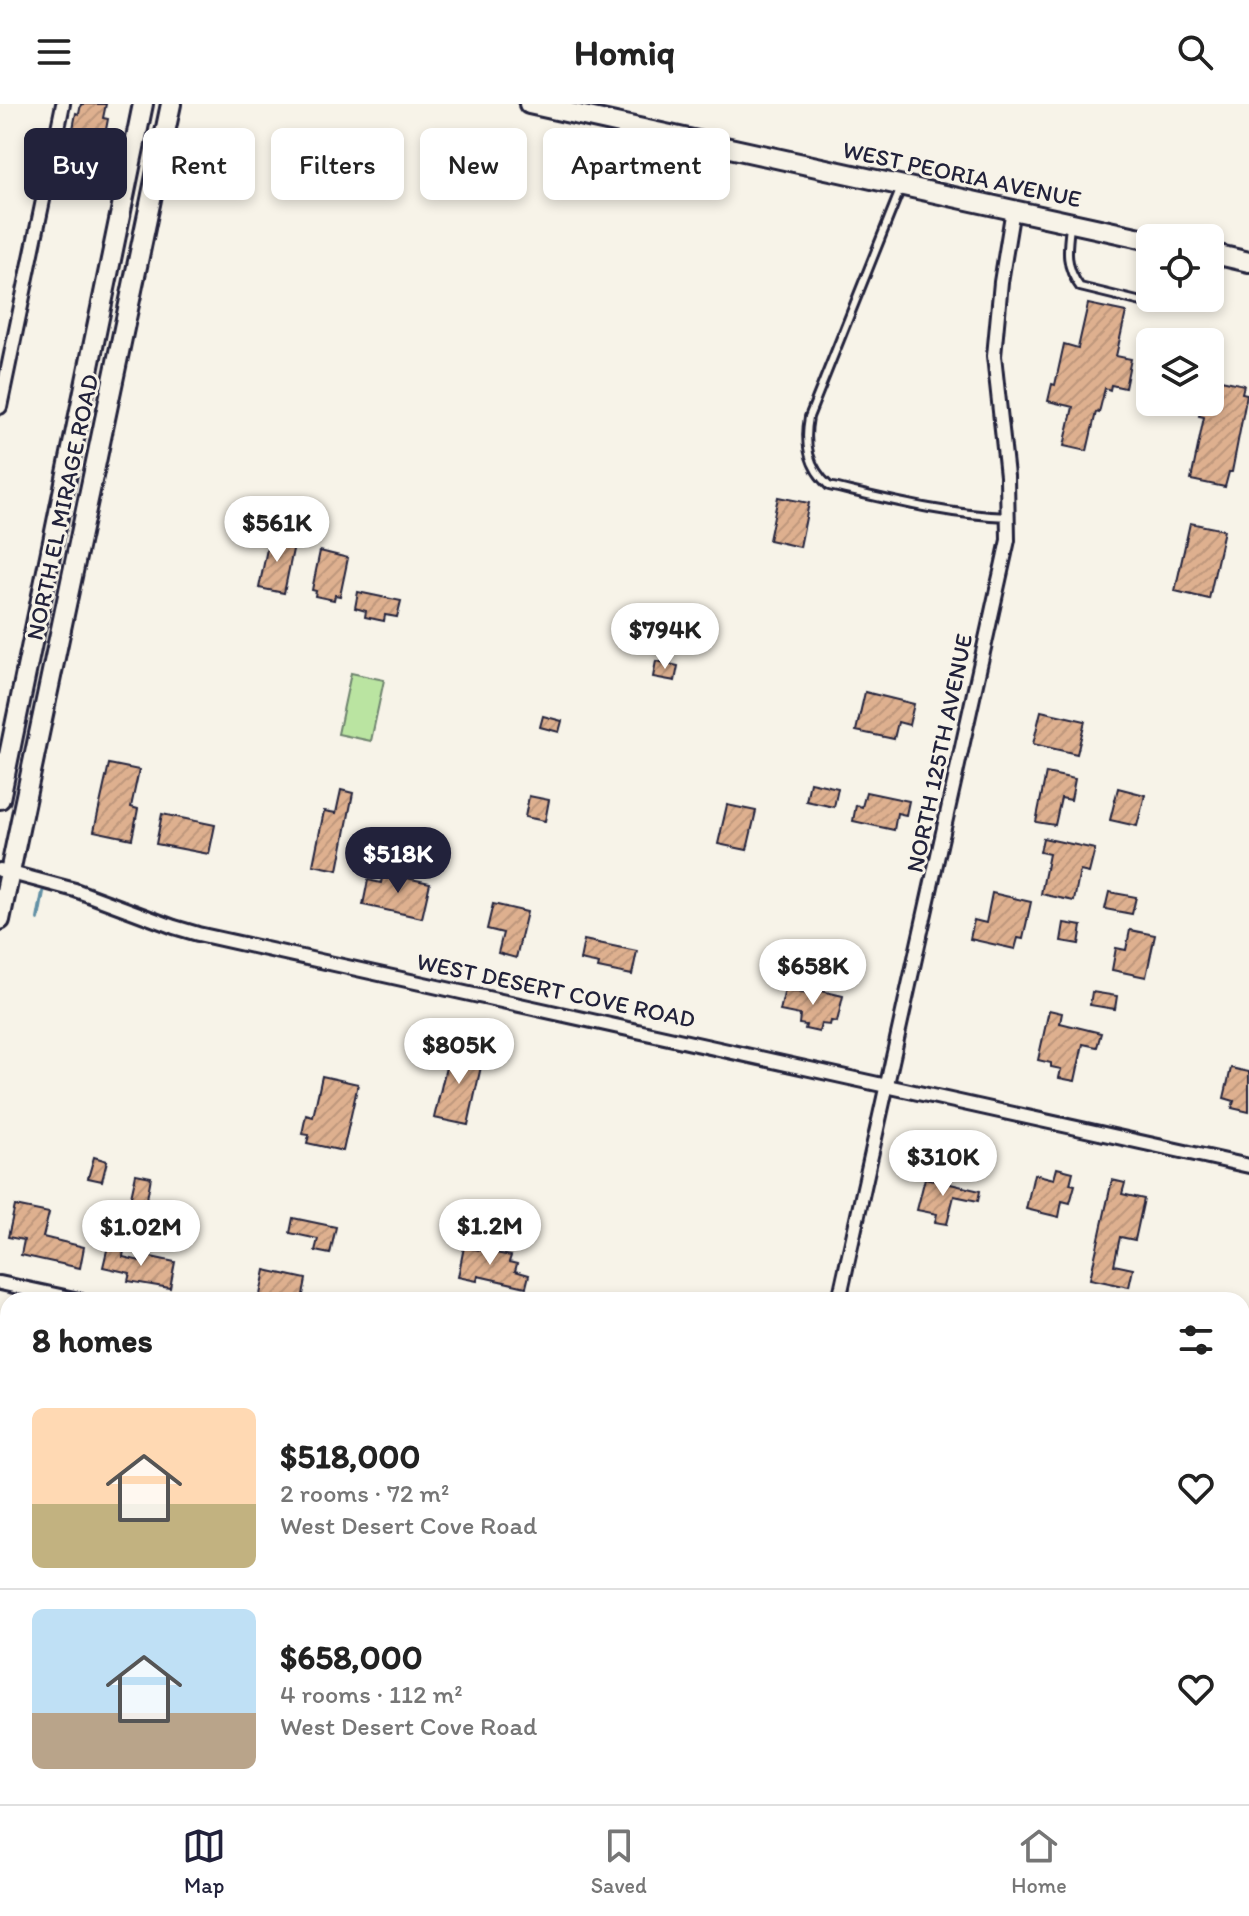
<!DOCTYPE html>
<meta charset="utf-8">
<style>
body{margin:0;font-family:Itim,sans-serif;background:#f6f6f6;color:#222;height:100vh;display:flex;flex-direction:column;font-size:30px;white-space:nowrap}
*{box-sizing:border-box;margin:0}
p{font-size:26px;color:#767676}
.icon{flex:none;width:44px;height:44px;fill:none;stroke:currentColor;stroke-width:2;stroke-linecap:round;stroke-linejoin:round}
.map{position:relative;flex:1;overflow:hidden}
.side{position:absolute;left:0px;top:1188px;width:1250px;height:512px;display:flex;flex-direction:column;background:#fff;border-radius:24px 24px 0 0;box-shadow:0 4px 12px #0003}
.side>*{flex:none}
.guide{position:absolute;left:24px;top:24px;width:800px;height:72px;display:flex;gap:16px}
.fabs{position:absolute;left:1136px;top:120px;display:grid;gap:16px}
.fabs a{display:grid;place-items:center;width:88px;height:88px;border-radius:12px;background:#fff;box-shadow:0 4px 12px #0003;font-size:40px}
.price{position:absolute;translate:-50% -68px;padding:0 18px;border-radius:28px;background:#fff;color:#222;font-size:26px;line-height:52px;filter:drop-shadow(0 2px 4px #0008)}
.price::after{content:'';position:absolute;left:50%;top:48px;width:24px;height:18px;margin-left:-12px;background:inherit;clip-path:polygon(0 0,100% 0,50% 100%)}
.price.on{background:#22223b;color:#fff}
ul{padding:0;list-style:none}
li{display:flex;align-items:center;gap:24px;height:200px;padding:0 32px}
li+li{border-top:2px solid #e0e0e0}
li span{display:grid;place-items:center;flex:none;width:224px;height:160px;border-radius:12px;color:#555}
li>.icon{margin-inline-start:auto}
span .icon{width:96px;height:96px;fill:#fffc;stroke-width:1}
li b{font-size:34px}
h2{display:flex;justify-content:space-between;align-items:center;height:96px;padding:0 32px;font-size:34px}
.chip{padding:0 28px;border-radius:12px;background:#fff;box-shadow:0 4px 12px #0003;font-size:28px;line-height:72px}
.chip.on{background:#22223b;color:#fff}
header{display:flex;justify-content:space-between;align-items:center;height:104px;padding:0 32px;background:#fff;font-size:36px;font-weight:700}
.menu{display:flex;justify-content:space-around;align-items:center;height:112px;border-top:2px solid #e0e0e0;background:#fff;font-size:22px;color:#767676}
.menu a{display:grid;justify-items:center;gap:4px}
.menu .on{color:#22223b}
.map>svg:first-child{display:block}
.pitch{fill:#bae4a1;stroke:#6e836e;stroke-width:2}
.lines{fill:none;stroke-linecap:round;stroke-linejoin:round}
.stream{stroke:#6290a5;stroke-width:4}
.building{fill:url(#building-hatch);stroke:#22223b;stroke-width:2}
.service-casing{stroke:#22223b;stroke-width:12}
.minor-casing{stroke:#22223b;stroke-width:18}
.tertiary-casing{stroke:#22223b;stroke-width:22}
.secondary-casing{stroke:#22223b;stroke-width:24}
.service{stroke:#f7f3e8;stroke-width:6}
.minor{stroke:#f7f3e8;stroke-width:12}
.tertiary{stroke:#f7f3e8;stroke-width:16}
.secondary{stroke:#f7f3e8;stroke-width:18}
.labels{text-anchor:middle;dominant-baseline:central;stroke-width:6;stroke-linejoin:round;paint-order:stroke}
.street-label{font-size:24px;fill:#22223b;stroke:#f7f3e8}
</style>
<header><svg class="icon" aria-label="menu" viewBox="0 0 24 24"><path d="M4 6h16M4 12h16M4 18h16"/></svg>Homiq<svg class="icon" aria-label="search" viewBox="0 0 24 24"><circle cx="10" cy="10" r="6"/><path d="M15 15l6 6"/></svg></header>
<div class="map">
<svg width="1249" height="1700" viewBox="0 0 1249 1700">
<defs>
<pattern id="building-hatch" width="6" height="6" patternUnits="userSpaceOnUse" patternTransform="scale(2)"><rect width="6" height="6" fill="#deb08f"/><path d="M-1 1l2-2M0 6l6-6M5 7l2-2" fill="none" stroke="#be977c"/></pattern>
</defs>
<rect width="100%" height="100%" fill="#f7f3e8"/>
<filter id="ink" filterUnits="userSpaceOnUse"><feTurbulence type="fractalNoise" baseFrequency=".0125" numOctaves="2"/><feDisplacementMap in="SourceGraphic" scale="16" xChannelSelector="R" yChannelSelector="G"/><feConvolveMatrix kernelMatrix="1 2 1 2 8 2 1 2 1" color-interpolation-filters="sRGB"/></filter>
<g filter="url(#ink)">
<polygon class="pitch" points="351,569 384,576 371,637 338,630"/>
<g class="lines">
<polyline class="stream" points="38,815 43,788"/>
</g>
<g class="building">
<polygon points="81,0 106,0 103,14 108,15 104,36 72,30 76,9 79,10"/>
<polygon points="1088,200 1126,208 1116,252 1131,255 1125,284 1111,281 1110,286 1105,284 1099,309 1096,308 1087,347 1064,342 1073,303 1048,297 1052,280 1055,281 1064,240 1078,244"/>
<polygon points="1212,274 1244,281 1242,289 1247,290 1232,368 1229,368 1225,383 1191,376 1204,313 1199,312 1202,298 1210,298"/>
<polygon points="778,393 809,399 800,443 769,436"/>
<polygon points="1190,419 1224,426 1209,495 1175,487"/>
<polygon points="270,430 295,436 284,489 259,484"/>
<polygon points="320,447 348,454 340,492 335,491 334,496 315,492 316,487 312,486"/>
<polygon points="358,488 401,497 397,513 385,511 384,517 365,513 366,507 355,504"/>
<polygon points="656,557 678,562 675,577 653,573"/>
<polygon points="865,588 914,600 909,621 898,618 894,635 856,627"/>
<polygon points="1041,607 1085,617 1077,650 1033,640"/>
<polygon points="543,612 562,617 559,628 540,623"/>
<polygon points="109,660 139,666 131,703 138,705 132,735 94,727"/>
<polygon points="1046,669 1075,675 1071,696 1061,694 1055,721 1036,718"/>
<polygon points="810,678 838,684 834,703 806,697"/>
<polygon points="1118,684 1145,691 1137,722 1110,716"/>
<polygon points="341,686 353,689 338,766 313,761 324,707 336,709"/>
<polygon points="866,688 909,697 906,711 897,709 894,726 853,717 856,701 862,703"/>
<polygon points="529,692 549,696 545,717 525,713"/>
<polygon points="727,701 756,707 747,746 718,740"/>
<polygon points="162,710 215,721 209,750 156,740"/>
<polygon points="1043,734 1095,745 1089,769 1080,767 1074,797 1041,790 1049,750 1040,748"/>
<polygon points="383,769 430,779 422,814 363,801 368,776 381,779"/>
<polygon points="1109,788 1136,793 1132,810 1105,805"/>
<polygon points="992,789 1031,798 1023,835 1018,834 1015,845 970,835 974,816 986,819"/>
<polygon points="493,800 527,808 516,854 498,849 503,829 487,825"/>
<polygon points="1064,819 1082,822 1079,840 1061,837"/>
<polygon points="1130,826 1155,831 1146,873 1112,866 1116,844 1126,846"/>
<polygon points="584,836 637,847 632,871 598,864 599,860 580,856"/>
<polygon points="809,884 843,892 837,918 831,917 830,921 821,920 819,928 805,925 806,921 799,920 800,911 780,907 785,885 807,890"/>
<polygon points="1092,888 1117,892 1115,905 1090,901"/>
<polygon points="1049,906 1062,909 1060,919 1101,929 1097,943 1083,940 1075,977 1059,974 1061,965 1051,963 1051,959 1038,956"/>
<polygon points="451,942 484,949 468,1021 434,1014"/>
<polygon points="1231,964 1249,968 1249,1008 1232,1004 1234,997 1224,994"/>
<polygon points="322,972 358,980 343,1047 307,1039 309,1031 302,1030 306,1011 313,1013"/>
<polygon points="94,1053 107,1057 102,1077 88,1074"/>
<polygon points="908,1058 929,1062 927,1073 905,1069"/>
<polygon points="1057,1064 1073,1068 1070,1080 1075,1081 1070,1099 1062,1097 1059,1113 1026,1105 1034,1070 1054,1075"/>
<polygon points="136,1070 151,1073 146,1100 130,1097"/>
<polygon points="925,1074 980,1087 978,1097 954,1092 947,1120 935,1118 937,1110 917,1106"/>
<polygon points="1112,1076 1125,1079 1122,1090 1144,1095 1135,1136 1120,1133 1114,1161 1133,1165 1129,1183 1090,1175"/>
<polygon points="15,1102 49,1109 43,1133 84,1143 80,1164 21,1151 24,1136 8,1133"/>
<polygon points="293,1114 336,1123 330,1150 315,1147 318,1135 290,1129"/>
<polygon points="108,1142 124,1146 123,1153 145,1158 146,1152 175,1158 170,1184 128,1177 130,1169 103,1163"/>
<polygon points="464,1143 511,1152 509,1158 517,1160 515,1167 529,1171 526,1183 478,1172 477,1177 458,1173"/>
<polygon points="265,1166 306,1175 302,1196 259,1196"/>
</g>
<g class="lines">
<g class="service-casing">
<g id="service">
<path d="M900 86 809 313C804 340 808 363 829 382 890 396 947 411 1009 413"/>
<path d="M1070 123C1067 146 1065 163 1080 183L1162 203"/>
<polyline points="507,1700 509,1692"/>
</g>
</g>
<g class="minor-casing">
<g id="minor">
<polyline points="0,303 63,0"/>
<polyline points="0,766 75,786 174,823 198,830 1249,1062"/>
<polyline points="0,1179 79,1196"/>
<polyline points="839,1196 1008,436 1007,372 994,252 1001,178 1013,105"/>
<polyline points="0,1471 8,1473"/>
<polyline points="697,1700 701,1692"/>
</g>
</g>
<g class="tertiary-casing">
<g id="tertiary">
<polyline points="0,1655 8,1657"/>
<polyline points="164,1692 201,1700"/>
</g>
</g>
<g class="secondary-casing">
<g id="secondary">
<polyline points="529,0 1150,136"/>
<polyline points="1210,149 1249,158"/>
<polyline points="0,695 143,0"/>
<polyline points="0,816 171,0"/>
</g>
</g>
<use href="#service" class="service"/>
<use href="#minor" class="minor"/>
<use href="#tertiary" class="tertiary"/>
<use href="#secondary" class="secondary"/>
</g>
</g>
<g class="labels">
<g class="street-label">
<text transform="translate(962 70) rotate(12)">WEST PEORIA AVENUE</text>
<text transform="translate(62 403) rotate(-78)">NORTH EL MIRAGE ROAD</text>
<text transform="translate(939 649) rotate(-78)">NORTH 125TH AVENUE</text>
<text transform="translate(556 886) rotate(12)">WEST DESERT COVE ROAD</text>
</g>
</g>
</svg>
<div class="fabs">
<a><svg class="icon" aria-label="locate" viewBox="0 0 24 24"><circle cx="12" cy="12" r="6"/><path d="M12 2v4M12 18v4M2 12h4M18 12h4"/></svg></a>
<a><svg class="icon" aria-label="layers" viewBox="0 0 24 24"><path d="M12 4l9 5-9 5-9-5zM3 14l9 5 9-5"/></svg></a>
</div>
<b class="price" style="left:277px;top:460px">$561K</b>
<b class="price" style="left:665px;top:567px">$794K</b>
<b class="price on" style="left:398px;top:791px">$518K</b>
<b class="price" style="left:813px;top:903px">$658K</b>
<b class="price" style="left:459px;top:982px">$805K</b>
<b class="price" style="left:943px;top:1094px">$310K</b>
<b class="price" style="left:490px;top:1163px">$1.2M</b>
<b class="price" style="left:141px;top:1164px">$1.02M</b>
<div class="guide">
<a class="chip on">Buy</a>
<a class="chip">Rent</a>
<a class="chip">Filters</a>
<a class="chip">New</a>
<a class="chip">Apartment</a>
</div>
<section class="side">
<h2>8 homes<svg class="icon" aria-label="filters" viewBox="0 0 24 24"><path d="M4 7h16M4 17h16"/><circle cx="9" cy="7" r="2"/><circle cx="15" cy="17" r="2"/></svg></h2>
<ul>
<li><span style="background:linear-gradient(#ffd9b3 60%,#c2b280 0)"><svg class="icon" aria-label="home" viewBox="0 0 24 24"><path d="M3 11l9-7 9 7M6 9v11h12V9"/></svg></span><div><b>$518,000</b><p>2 rooms · 72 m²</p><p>West Desert Cove Road</p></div><svg class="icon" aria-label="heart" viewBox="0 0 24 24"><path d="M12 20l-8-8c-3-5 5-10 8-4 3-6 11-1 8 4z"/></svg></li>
<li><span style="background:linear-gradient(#bfe0f5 65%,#b9a48a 0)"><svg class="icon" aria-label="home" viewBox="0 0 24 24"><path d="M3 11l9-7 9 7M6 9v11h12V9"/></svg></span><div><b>$658,000</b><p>4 rooms · 112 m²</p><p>West Desert Cove Road</p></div><svg class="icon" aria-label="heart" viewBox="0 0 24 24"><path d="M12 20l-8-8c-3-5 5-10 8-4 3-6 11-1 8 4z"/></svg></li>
</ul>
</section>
</div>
<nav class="menu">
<a class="on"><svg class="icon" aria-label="map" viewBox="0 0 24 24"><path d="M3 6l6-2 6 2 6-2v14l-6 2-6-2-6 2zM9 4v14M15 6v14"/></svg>Map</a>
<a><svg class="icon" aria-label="saved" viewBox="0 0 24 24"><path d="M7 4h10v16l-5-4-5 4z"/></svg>Saved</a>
<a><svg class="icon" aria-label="home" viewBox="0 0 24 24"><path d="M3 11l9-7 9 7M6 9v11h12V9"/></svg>Home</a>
</nav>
